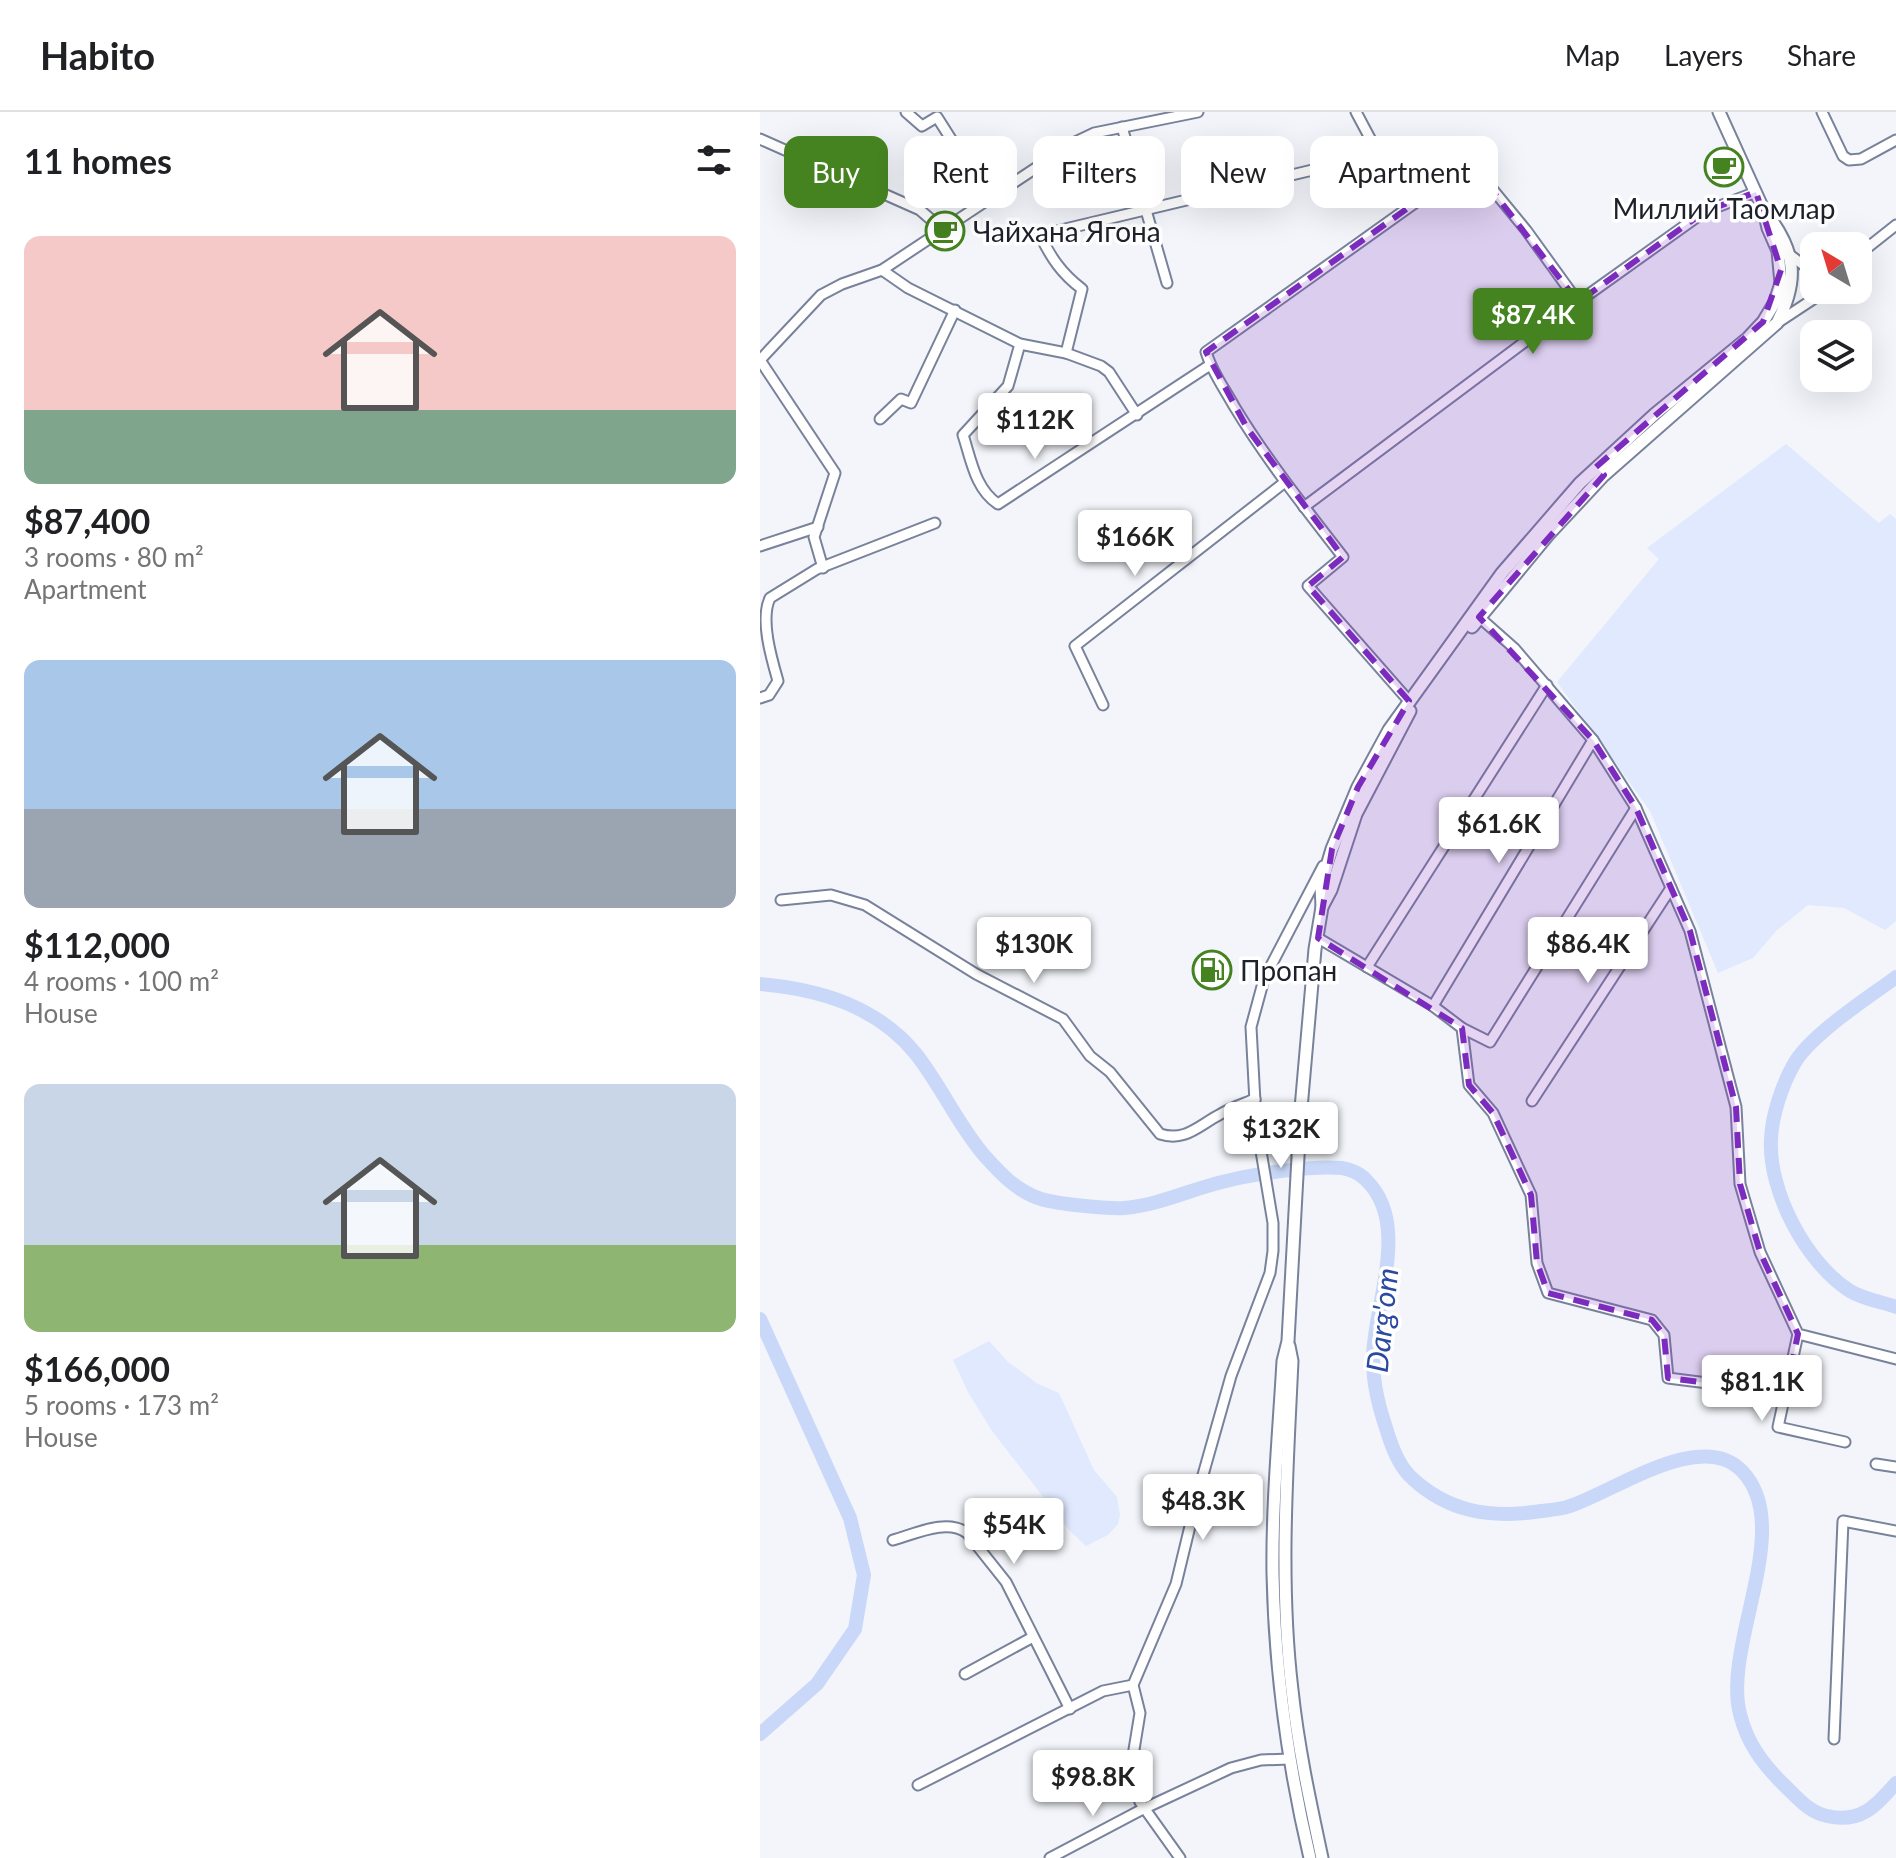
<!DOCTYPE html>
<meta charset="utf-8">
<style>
body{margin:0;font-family:Lato,sans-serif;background:#f6f6f6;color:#202124;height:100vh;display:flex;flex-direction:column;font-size:30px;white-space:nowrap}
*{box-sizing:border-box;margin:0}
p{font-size:26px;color:#757577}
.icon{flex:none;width:44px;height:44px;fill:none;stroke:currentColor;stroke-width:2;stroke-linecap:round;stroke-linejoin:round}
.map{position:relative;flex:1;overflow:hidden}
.side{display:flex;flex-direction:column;background:#fff;width:760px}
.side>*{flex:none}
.banner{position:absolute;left:24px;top:24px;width:760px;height:72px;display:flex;gap:16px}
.needle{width:52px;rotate:322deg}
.controls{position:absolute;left:1040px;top:120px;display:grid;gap:16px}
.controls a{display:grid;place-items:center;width:72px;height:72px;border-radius:16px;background:#fff;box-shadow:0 8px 32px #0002;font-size:40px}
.price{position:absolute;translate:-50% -68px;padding:0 18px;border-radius:8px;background:#fff;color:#222;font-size:26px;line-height:52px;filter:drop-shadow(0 2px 4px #0008)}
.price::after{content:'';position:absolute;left:50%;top:48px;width:24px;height:18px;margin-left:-12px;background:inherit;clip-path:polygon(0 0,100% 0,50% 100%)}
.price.on{background:#458220;color:#fff}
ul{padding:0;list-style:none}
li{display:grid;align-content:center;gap:16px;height:424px;padding:0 24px}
li span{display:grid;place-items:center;height:248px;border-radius:16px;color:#555}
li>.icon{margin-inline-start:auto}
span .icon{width:144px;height:144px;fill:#fffc;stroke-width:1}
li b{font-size:34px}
h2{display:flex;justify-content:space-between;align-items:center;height:96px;padding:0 24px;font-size:34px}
.tag{padding:0 28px;border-radius:16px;background:#fff;box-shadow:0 8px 32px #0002;font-size:28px;line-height:72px}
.tag.on{background:#458220;color:#fff}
header{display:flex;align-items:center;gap:48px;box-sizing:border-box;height:112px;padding:0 40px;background:#fff;border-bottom:2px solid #e0e0e0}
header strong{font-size:38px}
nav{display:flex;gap:44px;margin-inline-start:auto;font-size:28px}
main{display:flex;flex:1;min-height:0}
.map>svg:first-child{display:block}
.built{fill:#e0e9fd}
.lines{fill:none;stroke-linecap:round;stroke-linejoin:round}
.river{stroke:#c9d8f8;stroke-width:14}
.minor-casing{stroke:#78829a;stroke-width:13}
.major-casing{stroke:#78829a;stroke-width:15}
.minor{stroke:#fff;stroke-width:9}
.major{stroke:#fff;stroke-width:11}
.marked{fill:#7b2cbf;fill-opacity:0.2;stroke:#7b2cbf;stroke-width:6;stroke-dasharray:16 10;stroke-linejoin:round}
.labels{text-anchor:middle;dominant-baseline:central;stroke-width:7;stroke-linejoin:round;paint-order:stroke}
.poi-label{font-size:28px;fill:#1d212b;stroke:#fff;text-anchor:start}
.water-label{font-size:30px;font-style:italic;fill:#2a49a1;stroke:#fff}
</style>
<header>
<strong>Habito</strong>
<nav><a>Map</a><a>Layers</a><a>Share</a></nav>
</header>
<main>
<section class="side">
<h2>11 homes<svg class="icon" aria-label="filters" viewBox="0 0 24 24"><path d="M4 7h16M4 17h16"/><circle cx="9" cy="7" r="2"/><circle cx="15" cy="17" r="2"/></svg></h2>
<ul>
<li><span style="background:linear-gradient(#f6c9c9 70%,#7fa58c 0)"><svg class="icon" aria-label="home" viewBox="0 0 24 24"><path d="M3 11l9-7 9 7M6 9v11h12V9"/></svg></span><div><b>$87,400</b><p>3 rooms · 80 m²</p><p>Apartment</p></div></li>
<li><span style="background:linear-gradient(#a9c7e8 60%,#9aa5b1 0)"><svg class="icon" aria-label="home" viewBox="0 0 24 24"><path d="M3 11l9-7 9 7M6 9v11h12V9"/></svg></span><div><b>$112,000</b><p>4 rooms · 100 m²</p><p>House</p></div></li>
<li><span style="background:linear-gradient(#c9d6e8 65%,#8fb573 0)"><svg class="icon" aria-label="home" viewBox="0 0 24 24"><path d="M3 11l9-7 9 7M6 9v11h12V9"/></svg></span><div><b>$166,000</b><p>5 rooms · 173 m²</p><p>House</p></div></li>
</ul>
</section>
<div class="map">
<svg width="1136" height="1746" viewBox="0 0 1136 1746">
<rect width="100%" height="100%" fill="#f3f5fa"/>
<g class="built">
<polygon points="1026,332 1119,411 1130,402 1136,407 1136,809 1125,818 1084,796 1048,793 1016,819 993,846 958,861 890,699 797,570 899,447 887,436"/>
<polygon points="229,1229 248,1250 278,1272 299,1281 334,1358 357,1385 360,1403 358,1412 348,1423 326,1434 309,1418 232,1319 208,1280 193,1248"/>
</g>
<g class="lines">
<g class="river">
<path d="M1136 865C1108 886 1050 923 1034 952 1022 973 1012 1003 1011 1027 1008 1079 1046 1151 1090 1179 1103 1187 1122 1190 1136 1195"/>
<path d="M0 872C59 877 117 894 156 942 181 974 197 1011 223 1042 240 1061 256 1079 281 1087 298 1092 347 1097 364 1096 399 1093 429 1078 462 1070 493 1062 552 1053 582 1056 590 1057 601 1062 606 1068 652 1112 613 1194 613 1247 613 1273 619 1295 627 1319 632 1336 640 1356 653 1367 688 1399 728 1406 774 1400 786 1398 799 1398 810 1394 854 1380 941 1316 982 1359 1036 1415 962 1533 980 1602 987 1631 1003 1652 1023 1672 1037 1685 1048 1700 1067 1704 1100 1712 1116 1694 1136 1671"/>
<polyline points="0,1207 90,1406 104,1463 95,1517 57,1572 0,1622"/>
</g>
<g class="minor-casing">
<g id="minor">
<polyline points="146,0 162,14 177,5 229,87"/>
<polyline points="1062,0 1083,44 1089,48 1101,47 1136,28"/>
<polyline points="362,15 407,171"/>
<polyline points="0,27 160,98 183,118"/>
<polyline points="1030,143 1054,161"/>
<polyline points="1098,146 1107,136 1136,113"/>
<polyline points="122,158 148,176 260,232 306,241 341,254 349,260 377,303"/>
<polyline points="1017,211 1067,178"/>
<path d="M260 232 248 274 203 323C211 347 215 377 238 392L450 253"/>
<path d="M306 241 322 177C302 162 291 146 280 123L561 56 612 30 596 0"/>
<polyline points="0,248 61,183 82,172 122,158 315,30 334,21 438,0"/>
<polyline points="0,248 75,361 54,425 63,456"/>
<polyline points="120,307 141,287 151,291 195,198"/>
<polyline points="544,395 818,190 944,100 996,80"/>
<polyline points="0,434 58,415"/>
<polyline points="719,505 754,536 833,628 876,696 930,819 976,995 980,1072 1000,1140 1038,1222 1136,1247"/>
<path d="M0 586 9 583 18 569C11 545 0 507 10 486L57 457 175 411"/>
<path d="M649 589 548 474 583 445C545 396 506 347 474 294 464 276 452 260 446 240L711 51 766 118 818 190"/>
<polyline points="343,593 315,534 525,370"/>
<path d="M21 788 71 783 105 793 216 862 303 907 330 944 350 960 400 1022C425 1030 438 1014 459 1003 470 996 483 992 495 987"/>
<polyline points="558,826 673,894 702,916 709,973 733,1001 771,1083 777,1151 788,1181 892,1208 904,1223 908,1266 1026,1281"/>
<polyline points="607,855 787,573"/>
<polyline points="673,894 833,628"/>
<polyline points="702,916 730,930 876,696"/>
<polyline points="772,989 911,776"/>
<polyline points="1038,1222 1018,1315 1085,1330"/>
<polyline points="1116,1352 1136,1355"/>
<path d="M133 1428C155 1422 187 1406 207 1421L246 1470 310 1597"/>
<polyline points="205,1562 273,1525"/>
<polyline points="1074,1627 1083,1409 1136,1419"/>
<polyline points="158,1673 343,1579 373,1573"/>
<polyline points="290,1746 381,1698 471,1656 501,1648 530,1647"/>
<polyline points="420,1746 380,1690 370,1662 380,1601 373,1573 416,1472 439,1377 471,1264 510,1161 513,1139 513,1111 496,1009 491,915 504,867 563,754"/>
</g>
</g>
<g class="major-casing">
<g id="major">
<path d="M712 515 788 423 844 363 1017 211C1039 168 1036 140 1007 102"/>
<polyline points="562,795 571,778 596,702 650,599"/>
<path d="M529 1234 532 1249C527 1358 519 1469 532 1578 538 1635 550 1690 562 1746"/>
<path d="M550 1746C528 1653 515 1559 513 1462 512 1392 519 1320 523 1249L528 1229 540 1008 555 837 562 795 561 774 572 737 598 675 629 618 742 461 820 371 895 302 988 226 1003 210 1015 190 1021 171 1018 139 1008 116 1004 99 959 0"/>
</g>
</g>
<use href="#minor" class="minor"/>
<use href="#major" class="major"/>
</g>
<path class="marked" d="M711 51 818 190 944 100 996 80 1021 158 1003 210 836 355 844 363 719 505 833 628 876 696 930 819 976 995 980 1072 1000 1140 1038 1222 1026 1281 908 1266 904 1223 892 1208 788 1181 777 1151 771 1083 733 1001 709 973 702 916 558 826 572 737 598 675 649 589 548 474 583 445 487 316 446 240Z"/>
<defs>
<g id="cafe-ring" transform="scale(2)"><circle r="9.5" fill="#fff" stroke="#458220" stroke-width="1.5"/><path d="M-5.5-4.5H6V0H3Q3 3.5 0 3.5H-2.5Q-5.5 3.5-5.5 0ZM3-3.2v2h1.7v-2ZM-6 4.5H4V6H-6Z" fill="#458220"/></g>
<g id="fuel-ring" transform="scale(2)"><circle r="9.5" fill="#fff" stroke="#458220" stroke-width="1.5"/><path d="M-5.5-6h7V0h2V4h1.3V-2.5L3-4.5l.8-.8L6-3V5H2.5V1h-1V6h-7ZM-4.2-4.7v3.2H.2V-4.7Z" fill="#458220"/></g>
</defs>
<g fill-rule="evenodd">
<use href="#cafe-ring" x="964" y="55"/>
<use href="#cafe-ring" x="185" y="119"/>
<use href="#fuel-ring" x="452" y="858"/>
</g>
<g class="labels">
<g class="poi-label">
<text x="964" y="96" text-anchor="middle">Миллий Таомлар</text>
<text x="213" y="119">Чайхана Ягона</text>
<text x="480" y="858">Пропан</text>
</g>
<g class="water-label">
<text transform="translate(621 1208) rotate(-84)">Darg'om</text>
</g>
</g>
</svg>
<div class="controls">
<a><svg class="needle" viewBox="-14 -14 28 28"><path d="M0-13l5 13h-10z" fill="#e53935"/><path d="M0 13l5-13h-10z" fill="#757577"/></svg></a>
<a><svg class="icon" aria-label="layers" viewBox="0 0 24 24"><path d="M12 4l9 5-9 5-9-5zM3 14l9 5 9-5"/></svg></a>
</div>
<b class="price on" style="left:773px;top:244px">$87.4K</b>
<b class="price" style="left:275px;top:349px">$112K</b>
<b class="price" style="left:375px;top:466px">$166K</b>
<b class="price" style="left:739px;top:753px">$61.6K</b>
<b class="price" style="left:274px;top:873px">$130K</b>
<b class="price" style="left:828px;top:873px">$86.4K</b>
<b class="price" style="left:521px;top:1058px">$132K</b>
<b class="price" style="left:1002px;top:1311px">$81.1K</b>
<b class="price" style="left:443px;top:1430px">$48.3K</b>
<b class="price" style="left:254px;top:1454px">$54K</b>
<b class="price" style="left:333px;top:1706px">$98.8K</b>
<div class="banner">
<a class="tag on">Buy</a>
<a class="tag">Rent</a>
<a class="tag">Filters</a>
<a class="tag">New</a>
<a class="tag">Apartment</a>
</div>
</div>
</main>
